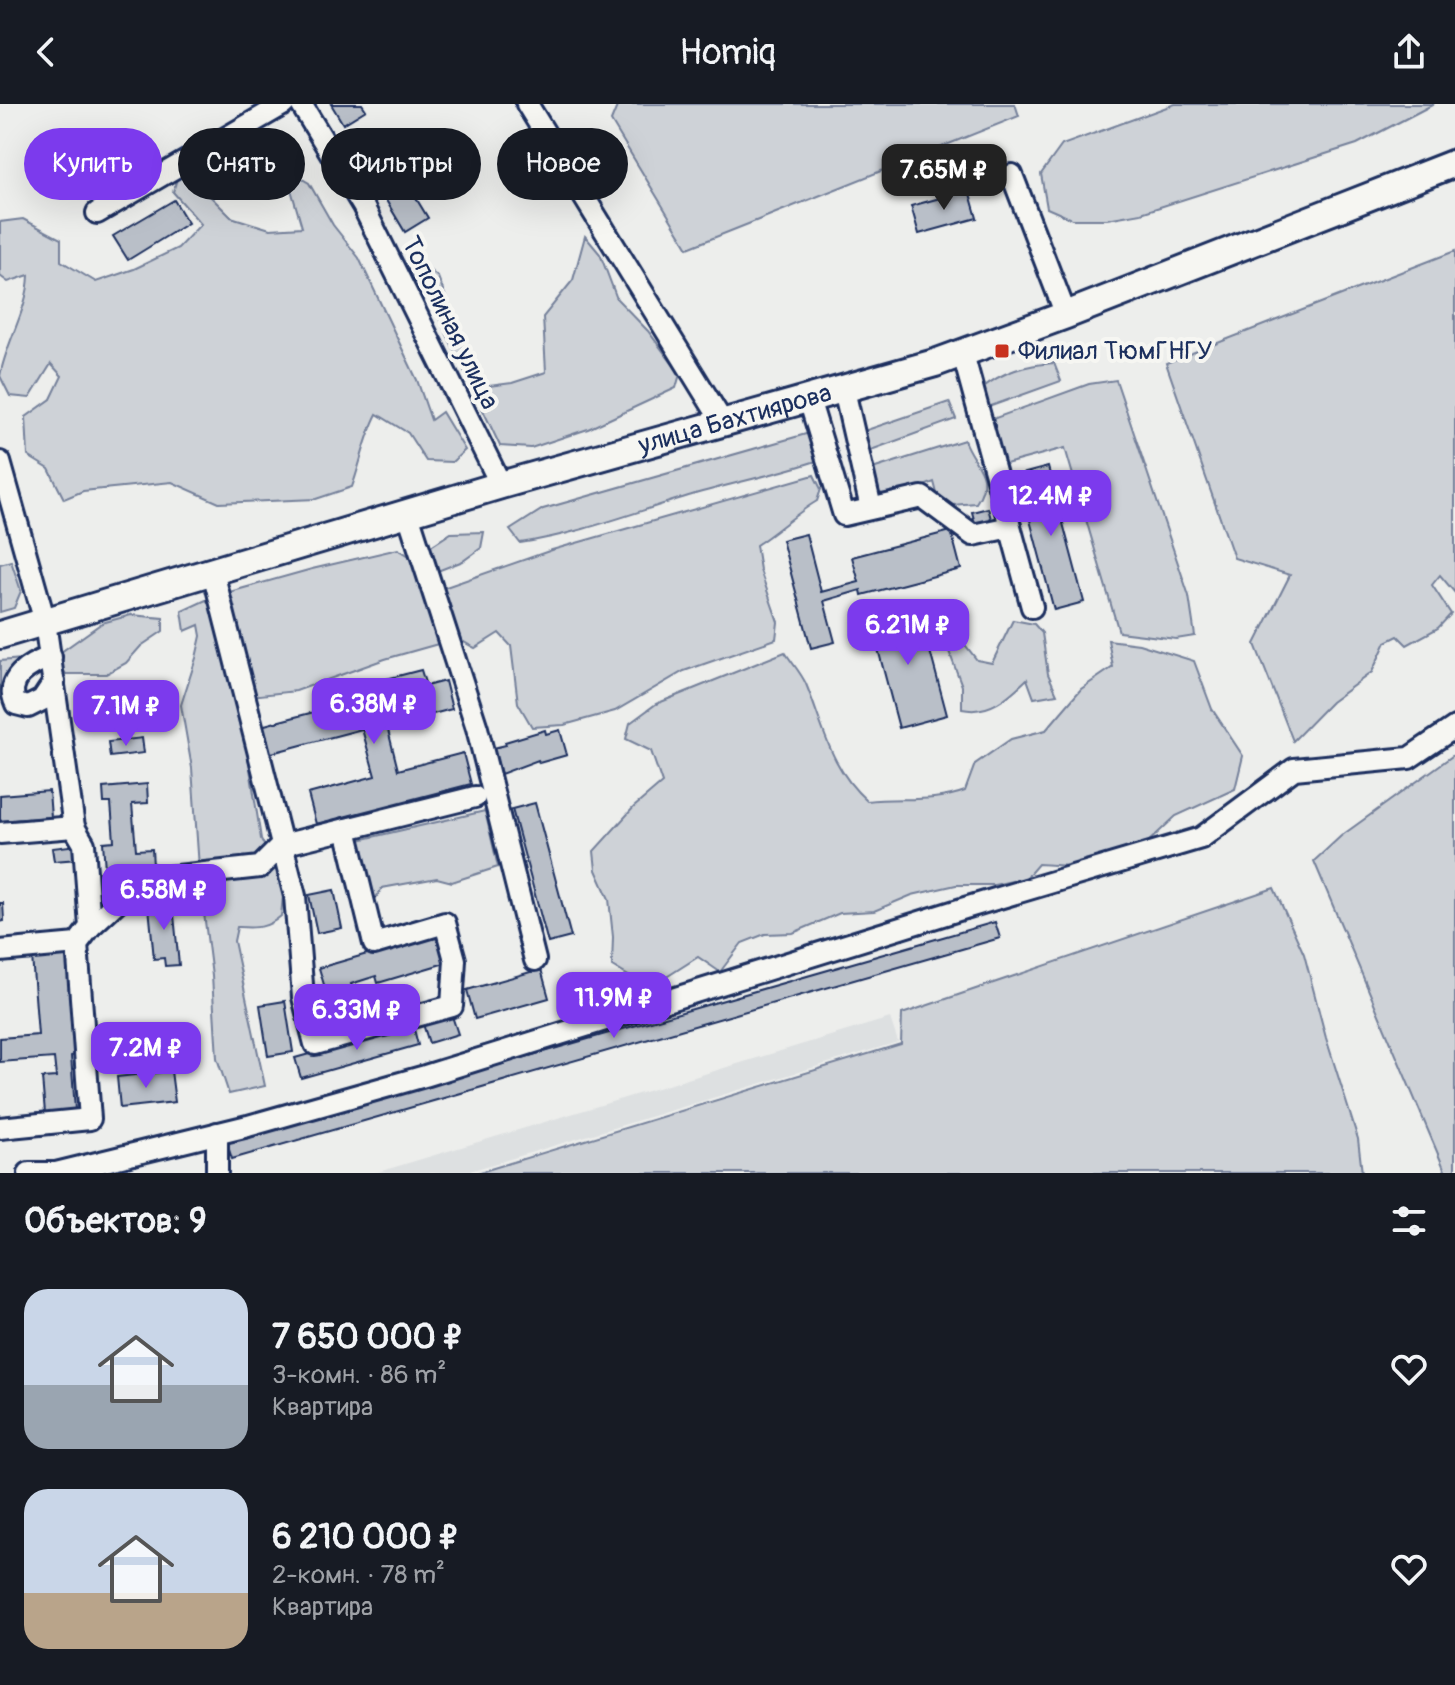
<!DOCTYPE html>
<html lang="ru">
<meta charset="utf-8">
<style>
body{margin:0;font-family:Pangolin,sans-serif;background:#242831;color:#f1f3f6;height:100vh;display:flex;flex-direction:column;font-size:30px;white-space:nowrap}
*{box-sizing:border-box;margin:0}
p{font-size:26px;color:#9ea1a6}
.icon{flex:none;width:44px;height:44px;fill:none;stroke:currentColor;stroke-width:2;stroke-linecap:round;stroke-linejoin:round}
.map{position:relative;height:1069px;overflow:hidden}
.details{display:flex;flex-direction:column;background:#171b24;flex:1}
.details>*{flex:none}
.banner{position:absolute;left:24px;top:24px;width:800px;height:72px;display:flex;gap:16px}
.price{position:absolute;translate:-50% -68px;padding:0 18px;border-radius:16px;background:#7c3aed;color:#fff;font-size:26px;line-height:52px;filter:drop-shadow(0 2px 4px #0008)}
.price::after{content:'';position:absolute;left:50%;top:48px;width:24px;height:18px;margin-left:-12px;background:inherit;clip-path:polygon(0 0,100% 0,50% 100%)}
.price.on{background:#222;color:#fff}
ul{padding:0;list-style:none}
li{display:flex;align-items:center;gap:24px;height:200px;padding:0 24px}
li span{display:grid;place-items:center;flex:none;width:224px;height:160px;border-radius:24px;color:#555}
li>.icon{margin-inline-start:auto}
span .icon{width:96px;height:96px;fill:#fffc;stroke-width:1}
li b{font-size:34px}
h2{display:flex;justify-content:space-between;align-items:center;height:96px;padding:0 24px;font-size:34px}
.pill{padding:0 28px;border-radius:36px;background:#171b24;box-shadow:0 8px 32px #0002;font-size:28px;line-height:72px}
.pill.on{background:#7c3aed;color:#fff}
header{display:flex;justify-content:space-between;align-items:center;height:104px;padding:0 24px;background:#171b24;font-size:36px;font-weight:600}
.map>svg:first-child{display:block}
.built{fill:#dde0e1}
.green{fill:#ced2d7;stroke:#74809a;stroke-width:2}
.building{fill:#b9bfc8;stroke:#1b2f5e;stroke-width:2}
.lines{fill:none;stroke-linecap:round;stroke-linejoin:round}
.minor-casing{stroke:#1b2f5e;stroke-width:26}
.major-casing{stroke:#1b2f5e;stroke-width:32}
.minor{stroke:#f6f6f2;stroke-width:20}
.major{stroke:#f6f6f2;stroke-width:26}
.poi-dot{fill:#c8321e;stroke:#f6f6f2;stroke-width:3}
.labels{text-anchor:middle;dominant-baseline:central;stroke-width:8;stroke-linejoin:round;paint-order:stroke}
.street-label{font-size:26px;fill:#1b2f5e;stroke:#f6f6f2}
.poi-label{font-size:26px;fill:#1b2f5e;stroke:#f6f6f2;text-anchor:start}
</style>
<header><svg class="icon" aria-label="back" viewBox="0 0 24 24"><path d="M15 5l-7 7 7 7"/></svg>Homiq<svg class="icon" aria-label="share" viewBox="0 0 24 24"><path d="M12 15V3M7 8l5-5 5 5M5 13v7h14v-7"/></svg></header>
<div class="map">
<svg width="1455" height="1069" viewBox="0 0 1455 1069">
<rect width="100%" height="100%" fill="#edeeec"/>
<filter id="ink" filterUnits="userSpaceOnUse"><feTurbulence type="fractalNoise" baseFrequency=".0125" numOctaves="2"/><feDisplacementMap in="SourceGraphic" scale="16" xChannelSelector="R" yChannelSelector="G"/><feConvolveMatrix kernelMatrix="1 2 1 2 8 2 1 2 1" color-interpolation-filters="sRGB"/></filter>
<g filter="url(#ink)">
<polygon class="built" points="890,914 898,938 463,1069 375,1069"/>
<g class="green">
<polygon points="618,0 1015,0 1019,12 688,144 611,17"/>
<polygon points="1175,0 1434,0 1357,40 1141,109 1107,115 1072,115 1047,104 1041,70 1062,41"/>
<path d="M285 65 309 79 333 121 359 154 417 276 431 316 442 308 465 346 452 358 426 357 408 329 377 310C365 333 361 358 352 383L316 395 219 399 172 378 83 387 64 395 49 365 28 352 26 313 51 295 62 272 51 260 30 294 10 292 0 272C6 238 28 206 29 171L8 178 0 172V118L23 115 61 135V157L96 178 134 165 178 144 201 120 173 88 179 68 206 88 231 113 270 125 302 123Z"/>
<polygon points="585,132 600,150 617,195 648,227 680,270 676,284 588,325 531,344 500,342 409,150 438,173 481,283 512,279 546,268 543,213 573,176"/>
<polygon points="1455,147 1455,489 1440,471 1432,481 1451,510 1438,524 1407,541 1398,532 1386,538 1372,568 1331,598 1293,637 1255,540 1290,471 1234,454 1166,259"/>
<path d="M1054 259 1061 277 980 306 981 285C1003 267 1026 261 1054 259Z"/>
<polygon points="1116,276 1189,492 1195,532 1176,535 1119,528 1065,344 1002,361 987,317 1089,280"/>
<polygon points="949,298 956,315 871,346 860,347 861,328"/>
<path d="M813 328 822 355C780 370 735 378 692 391 635 408 579 430 520 439L510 426 543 405Z"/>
<path d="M964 336C973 361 995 371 976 399L952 401 939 397 934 378 893 394 872 386 866 367Z"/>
<path d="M814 371 821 385 817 397C795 410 778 427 756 441L760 466 778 518 776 535 684 567 615 607 564 621 532 623 518 599 511 542 499 529 475 544C446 531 443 514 443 484L552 446Z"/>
<polygon points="484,428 481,444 463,457 430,470 422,448 451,429"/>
<polygon points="398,445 414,455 438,540 385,555 296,587 251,592 226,489 312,465"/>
<polygon points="11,457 21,487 14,504 0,508 0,460"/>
<path d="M206 496 214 504 244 626 261 735 284 782 281 812C266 825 256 824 237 823L234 837 265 982 229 990 217 954 212 872 200 778 192 664 181 601 196 554 201 532 199 521 185 527 182 507Z"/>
<polygon points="131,511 163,514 163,527 141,542 126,559 106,570 66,570 54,553 102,519"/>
<path d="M1013 516 1034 520 1042 529 1048 570 1057 590 1034 594 1027 575C1008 593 990 611 962 605V582L947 542 948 528 966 542 977 556 992 559Z"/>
<path d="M1108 536 1139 540 1194 557 1212 605 1243 652 1235 685 1176 712 1147 739 1071 762 1038 760 1026 774 994 781H956L912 791 874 807 840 809 793 829 765 830 742 839 720 868 698 853 654 881 632 874 612 862 613 833 609 795 596 766 594 747 634 703 662 679 651 647 626 635 630 619 656 600 785 548C792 559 801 569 806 580 824 624 830 664 867 697 900 693 933 699 965 687L975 660 1011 635 1046 626 1081 585 1113 563Z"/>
<polygon points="23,555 0,595 0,557"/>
<polygon points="1455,650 1455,1069 1446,1069 1314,757 1341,732"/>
<polygon points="485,707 498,763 452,778 437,774 382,784 373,799 359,736"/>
<polygon points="1274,784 1304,850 1326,934 1358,1035 1362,1069 477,1069 901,940 902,910"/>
</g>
<g class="building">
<polygon points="331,0 362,0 366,6 343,20"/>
<polygon points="275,36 287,56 237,87 224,66"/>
<polygon points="385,43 428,114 405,128 362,56"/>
<polygon points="969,86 977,114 919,130 911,102"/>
<polygon points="174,96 188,119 128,156 113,132"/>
<polygon points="1048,363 1084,498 1054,506 1018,371"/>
<polygon points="988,404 992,418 976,423 972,408"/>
<polygon points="951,427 961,465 862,491 861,486 824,497 835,538 811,544 782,436 806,430 821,488 859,478 852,453"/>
<polygon points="918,502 947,611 899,624 870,515"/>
<polygon points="421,566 426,582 445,577 452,605 387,622 398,666 463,649 471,680 316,720 308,690 375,672 362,625 264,651 257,623 371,593 367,580"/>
<polygon points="545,626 546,630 560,626 567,651 539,659 538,656 501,670 493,644 506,641 505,638"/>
<polygon points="142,634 144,649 110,653 108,638"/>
<polygon points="147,680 148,699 132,700 136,746 152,745 153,762 105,765 103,738 114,737 111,699 104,699 103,684"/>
<polygon points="49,687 51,713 0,717 0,691"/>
<polygon points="535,699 571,833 548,839 512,705"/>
<polygon points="77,741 78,755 54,757 52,744"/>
<polygon points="334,786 342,824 317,829 309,791"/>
<polygon points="172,791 179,861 165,862 164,854 154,855 149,803 163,802 162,792"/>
<polygon points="0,799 3,799 4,817 0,818"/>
<polygon points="995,818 1000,834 232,1055 227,1039"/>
<polygon points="436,830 445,859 378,879 376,872 351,880 363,921 338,928 319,864"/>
<polygon points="68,850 76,951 71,952 75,1006 45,1009 42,974 56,973 54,954 0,958 0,934 38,931 32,852"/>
<polygon points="541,865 549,894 475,915 467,886"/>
<polygon points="285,897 293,948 268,952 260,901"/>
<polygon points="452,912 458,930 429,939 423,920"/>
<polygon points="413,921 418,941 301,974 295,954"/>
<polygon points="171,967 175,998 120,1004 117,973"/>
</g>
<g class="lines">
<g class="minor-casing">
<g id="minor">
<polyline points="301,0 363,102 501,381"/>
<polyline points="527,0 723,319"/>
<polyline points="1012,71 1066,211"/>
<polyline points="97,109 284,0"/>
<polyline points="963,250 1032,503"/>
<polyline points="844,286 871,404"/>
<polyline points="809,295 844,411 922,393 973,431 1010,423"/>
<polyline points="0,358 45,518 74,723 84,740 90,823 77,840 90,1015 0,1024"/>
<polyline points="408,410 477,624 535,856"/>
<polyline points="213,468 295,792 303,893 315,940 452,902 455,856 445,819 374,840 346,725"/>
<path d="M51 553C29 560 4 575 16 600L28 603 42 596 54 578"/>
<polyline points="0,729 74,723"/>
<polyline points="90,823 141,776 260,763 282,741 475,693"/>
<polyline points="0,847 77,840"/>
<polyline points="29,1069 56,1069 248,1022 425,972 965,804 1201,734 1294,665 1409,654 1455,623"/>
<polyline points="217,1069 217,1029"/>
</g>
</g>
<g class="major-casing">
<g id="major">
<path id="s1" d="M0 531 501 381 935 259 1066 211 1455 59"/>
</g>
</g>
<use href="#minor" class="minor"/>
<use href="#major" class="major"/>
</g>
</g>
<rect class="poi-dot" x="994" y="239" width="16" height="16" rx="4"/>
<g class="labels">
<g class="street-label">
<text transform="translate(450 219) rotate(64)">Тополиная улица</text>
<text stroke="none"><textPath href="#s1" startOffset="766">улица Бахтиярова</textPath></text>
</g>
<g class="poi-label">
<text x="1018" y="247">Филиал ТюмГНГУ</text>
</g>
</g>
</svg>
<b class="price on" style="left:944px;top:108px">7.65M ₽</b>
<b class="price" style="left:1051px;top:434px">12.4M ₽</b>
<b class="price" style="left:908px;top:563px">6.21M ₽</b>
<b class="price" style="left:374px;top:642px">6.38M ₽</b>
<b class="price" style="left:126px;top:644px">7.1M ₽</b>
<b class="price" style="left:164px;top:828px">6.58M ₽</b>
<b class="price" style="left:614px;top:936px">11.9M ₽</b>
<b class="price" style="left:357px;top:948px">6.33M ₽</b>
<b class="price" style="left:146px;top:986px">7.2M ₽</b>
<div class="banner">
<a class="pill on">Купить</a>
<a class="pill">Снять</a>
<a class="pill">Фильтры</a>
<a class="pill">Новое</a>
</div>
</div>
<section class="details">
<h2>Объектов: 9<svg class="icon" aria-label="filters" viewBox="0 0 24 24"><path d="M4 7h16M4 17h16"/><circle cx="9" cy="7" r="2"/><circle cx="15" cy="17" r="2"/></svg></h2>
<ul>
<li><span style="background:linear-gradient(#c9d6e8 60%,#9aa5b1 0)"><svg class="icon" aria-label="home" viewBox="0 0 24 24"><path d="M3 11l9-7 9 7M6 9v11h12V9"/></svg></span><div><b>7 650 000 ₽</b><p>3-комн. · 86 m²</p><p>Квартира</p></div><svg class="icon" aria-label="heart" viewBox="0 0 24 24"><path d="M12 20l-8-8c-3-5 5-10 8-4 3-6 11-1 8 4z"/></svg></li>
<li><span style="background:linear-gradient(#c9d6e8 65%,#b9a48a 0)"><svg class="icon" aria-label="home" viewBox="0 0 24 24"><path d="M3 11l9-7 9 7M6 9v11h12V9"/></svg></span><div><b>6 210 000 ₽</b><p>2-комн. · 78 m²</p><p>Квартира</p></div><svg class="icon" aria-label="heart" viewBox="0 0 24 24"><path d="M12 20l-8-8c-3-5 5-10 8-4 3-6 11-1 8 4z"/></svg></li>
</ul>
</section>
